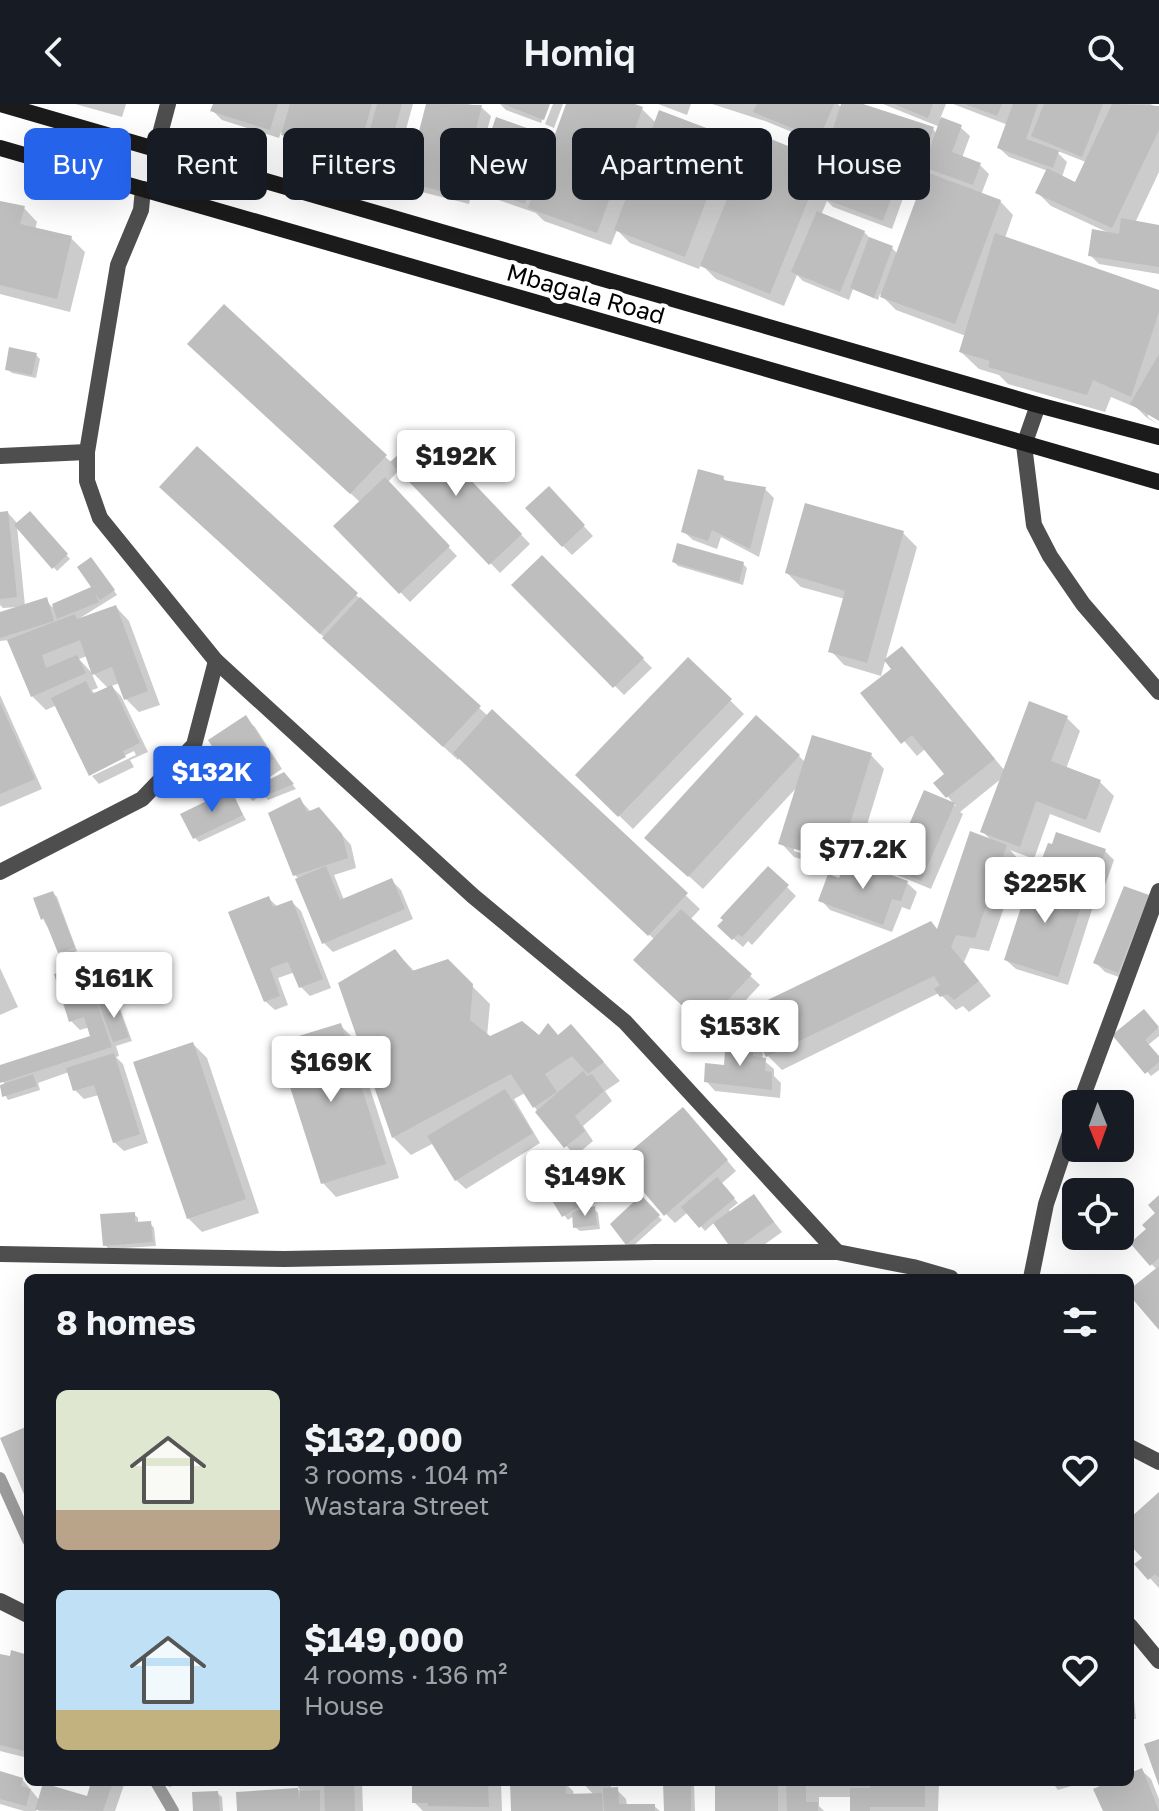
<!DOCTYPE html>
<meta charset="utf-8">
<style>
body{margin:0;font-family:"Golos Text",sans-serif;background:#20242c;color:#f1f3f6;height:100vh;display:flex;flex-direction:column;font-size:30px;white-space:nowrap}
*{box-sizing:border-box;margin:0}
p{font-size:26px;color:#9ea1a6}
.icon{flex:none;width:44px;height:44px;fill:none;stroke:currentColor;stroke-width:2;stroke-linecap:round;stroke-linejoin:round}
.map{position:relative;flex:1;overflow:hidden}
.details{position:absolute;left:24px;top:1170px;width:1110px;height:512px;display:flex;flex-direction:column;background:#171b24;border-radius:12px;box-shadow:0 8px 32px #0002}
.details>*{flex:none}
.guide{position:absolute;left:24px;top:24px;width:1112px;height:72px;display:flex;gap:16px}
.needle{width:52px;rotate:179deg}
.fabs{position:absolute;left:1062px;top:986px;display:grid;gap:16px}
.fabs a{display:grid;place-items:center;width:72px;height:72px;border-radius:12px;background:#171b24;box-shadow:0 8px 32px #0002;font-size:40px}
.price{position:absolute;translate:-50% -68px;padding:0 18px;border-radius:8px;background:#fff;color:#222;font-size:26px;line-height:52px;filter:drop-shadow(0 2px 4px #0008)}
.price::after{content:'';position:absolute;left:50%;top:48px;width:24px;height:18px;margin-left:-12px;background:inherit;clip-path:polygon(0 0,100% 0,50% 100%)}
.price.active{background:#2563eb;color:#fff}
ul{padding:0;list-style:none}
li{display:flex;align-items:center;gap:24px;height:200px;padding:0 32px}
li span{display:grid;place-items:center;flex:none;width:224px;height:160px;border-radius:12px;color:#555}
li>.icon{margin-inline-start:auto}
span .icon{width:96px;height:96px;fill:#fffc;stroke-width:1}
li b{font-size:34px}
h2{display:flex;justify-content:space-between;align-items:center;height:96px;padding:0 32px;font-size:34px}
.chip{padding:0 28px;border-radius:12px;background:#171b24;box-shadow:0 8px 32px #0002;font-size:28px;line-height:72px}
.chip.active{background:#2563eb;color:#fff}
header{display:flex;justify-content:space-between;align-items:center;height:104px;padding:0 32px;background:#171b24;font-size:36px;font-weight:600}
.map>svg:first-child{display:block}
.shadow{fill:#0003;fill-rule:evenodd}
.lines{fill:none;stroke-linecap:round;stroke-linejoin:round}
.stream{stroke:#9c9c9c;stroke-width:12}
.building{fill:#bebebe}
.street{stroke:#4e4e4e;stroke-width:16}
.secondary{stroke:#1b1b1b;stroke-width:16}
.labels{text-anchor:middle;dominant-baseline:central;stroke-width:8;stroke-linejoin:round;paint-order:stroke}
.street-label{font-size:24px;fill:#000;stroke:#fff}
</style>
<header><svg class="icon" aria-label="back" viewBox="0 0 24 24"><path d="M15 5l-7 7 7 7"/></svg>Homiq<svg class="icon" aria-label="search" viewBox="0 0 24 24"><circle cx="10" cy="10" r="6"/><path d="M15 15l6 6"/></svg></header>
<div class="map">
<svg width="1159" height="1707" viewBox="0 0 1159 1707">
<rect width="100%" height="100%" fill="#fff"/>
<g class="shadow">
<polygon points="75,0 126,0 122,13"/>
<polygon points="215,0 413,0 394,69 374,63 367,57 366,60 293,40 281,28 279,34 222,16 213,7"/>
<polygon points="428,0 468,0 481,3 491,12 479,57 482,58 547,34 554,40 568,0 629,0 642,5 656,19 729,34 743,48 726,92 730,93 823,58 834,69 897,77 906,86 892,125 833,103 827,97 821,111 864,128 872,136 892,144 898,150 925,76 839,48 830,39 829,43 765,17 712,0 838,0 842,4 843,0 856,0 933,25 937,30 940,23 883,0 946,0 940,15 960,23 970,32 962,54 980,61 989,70 981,91 1000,97 1013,111 1005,134 1159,188 1159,315 1148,308 1148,313 1159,321 1146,313 1137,304 1111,293 1105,308 1008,280 999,271 979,265 961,248 966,232 896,206 880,190 878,196 853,185 849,196 803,177 797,171 784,202 716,175 701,160 699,165 630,139 617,126 611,141 544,117 536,109 484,91 473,81 469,100 418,87 408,78"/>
<polygon points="500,0 548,0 541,19 506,6"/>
<polygon points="553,0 563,0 554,24 545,20"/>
<polygon points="658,0 691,0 687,11"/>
<path d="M953 0H1150L1159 4V68L1135 119 1159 123V170L1099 160 1090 151 1109 129 1051 102 1037 88 1048 67 1009 53 999 44 1008 21ZM1055 46 1086 58 1075 80 1062 73 1067 58Z"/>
<polygon points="0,99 24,104 37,118 35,126 71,134 85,148 70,208 0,190"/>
<polygon points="224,203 392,359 424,329 530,440 500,469 400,365 387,379 457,452 410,498 336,422 361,399 204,254"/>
<polygon points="36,251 40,255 36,274 12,269 7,265"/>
<polygon points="197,345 488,612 492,608 700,805 690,816 760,881 714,930 645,865 655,836 460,654 458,656 175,397"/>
<polygon points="723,374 728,379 765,385 774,394 759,453 721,433 717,445 693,436 683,427"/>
<polygon points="558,394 593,432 572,451 563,442"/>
<path d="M8 409 18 420 30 410 70 455 57 467 17 422 25 502 46 496 52 503 94 484 95 460 117 491 80 514 81 516 116 503 129 517 160 601 139 608 125 594 120 579 111 582 121 592 148 648 130 656 134 663 99 680 92 672 136 651 134 647 91 668V671L57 601 46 606 32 592 9 536 0 537V510L18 503 3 504 0 501V410ZM87 552 94 570 109 585 94 589 92 586 98 584 91 568 79 555Z"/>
<polygon points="903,429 917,443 881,572 844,561 831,547 845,495 801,483 787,469"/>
<polygon points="542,454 652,564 624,591 514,481"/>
<polygon points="674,458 743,460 747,464 743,481 678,462"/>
<polygon points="902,544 1005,667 1066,613 1080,627 1066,665 1100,678 1114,692 1100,729 1050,710 1034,755 1010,746 1020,757 989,847 970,844 964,858 991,892 969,908 963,902 956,906 939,889 782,966 768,952 938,827 993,738 982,727 1002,674 960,708 963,710 931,785 885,766 875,757 900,747 925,689 956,702 936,679 947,671 926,644 917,652 863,589 894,565"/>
<polygon points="689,556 744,610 633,725 577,671"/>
<polygon points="0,591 42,685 0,703"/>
<polygon points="245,614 255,623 282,665 262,678 264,680 288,675 296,685 268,696 263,690 253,697 243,688"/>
<path d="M871 651 884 665 855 760 906 778 917 788 910 806 902 803 892 828 830 806 821 796 841 777 844 768 794 753 781 739 799 681 703 785 661 747 799 652 806 659ZM794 743 849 759 847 763 794 747Z"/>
<polygon points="231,688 246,716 199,738 195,734"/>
<polygon points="300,696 311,708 328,715 351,741 356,764 334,771 344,796 392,777 401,786 413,815 333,848 324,839 299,775 295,771"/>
<polygon points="1105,747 1114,756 1104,784 1053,766 1044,757"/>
<polygon points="787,783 796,792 752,841 748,837 743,843 729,831"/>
<polygon points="1086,787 1095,796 1068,881 1016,865 1006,856"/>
<polygon points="53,789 57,793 77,847 64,852 43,815"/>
<polygon points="1148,793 1157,802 1127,876 1105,868 1096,859"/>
<polygon points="268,794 278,803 292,798 301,807 331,884 310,892 301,883 295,868 278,874 288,901 275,906 265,897"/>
<polygon points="395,847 415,868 447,857 490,900 487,932 559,933 589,941 620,977 605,987 612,997 583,1022 593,1037 575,1052 538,1008 525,989 514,995 540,1039 466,1085 456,1076 434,1039 411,1051 393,1033"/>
<polygon points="83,863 93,872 102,900 114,895 118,899 132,937 116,942 119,952 116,953 123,960 148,1039 124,1047 114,1038 99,991 84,995 75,986 69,968 38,979 40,986 8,996 0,983 5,981 0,972 0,963 93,933 90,923 80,926 71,917"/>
<polygon points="0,864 18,903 0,911"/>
<polygon points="1148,911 1159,925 1159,932 1148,941 1159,954 1159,966 1151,972 1115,931"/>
<polygon points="340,921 354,935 399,1074 336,1093 323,1079"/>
<polygon points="754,939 763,949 762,955 774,965 774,972 781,979 780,994 715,987 706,977"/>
<polygon points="193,940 207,954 259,1109 202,1128 188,1114"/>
<polygon points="692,1015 736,1067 721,1080 738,1099 729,1106 731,1109 754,1092 782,1128 744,1155 715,1118 705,1127 688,1108 675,1119 666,1110"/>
<polygon points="603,1061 619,1077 607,1089 591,1073"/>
<polygon points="579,1075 595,1099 584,1106 594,1105 598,1109 600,1125 580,1127 575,1123 574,1112 568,1116 564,1111"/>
<polygon points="641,1094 662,1116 631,1144 627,1140"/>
<polygon points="1159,1094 1159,1223 1130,1189 1157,1166 1132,1139 1148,1125 1158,1109"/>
<polygon points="134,1110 138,1114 138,1120 150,1119 154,1124 156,1142 109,1145 105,1141"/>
<polygon points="1159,1390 1159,1484 1137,1460 1144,1454 1130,1438 1130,1416"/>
<polygon points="0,1552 28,1553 28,1654 0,1647"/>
<polygon points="1130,1583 1133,1586 1136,1615 1130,1615"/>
<polygon points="1141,1666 1151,1675 1159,1695 1159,1707 1105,1707 1114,1678 1130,1678 1130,1671"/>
<polygon points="0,1669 22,1675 40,1697 88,1695 94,1678 125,1678 115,1707 39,1707 37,1705 36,1707 24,1707 0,1700"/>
<polygon points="165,1678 187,1678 169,1683"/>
<polygon points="295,1678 362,1678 363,1707 239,1707 238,1690 300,1686"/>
<polygon points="414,1678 501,1678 502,1707 423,1707 414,1698"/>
<polygon points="512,1678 564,1678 573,1687 574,1692 594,1691 582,1678 611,1678 611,1686 617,1686 626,1695 627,1702 654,1702 660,1707 513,1707"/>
<polygon points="627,1678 691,1678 694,1681 695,1707 666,1707 665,1680 630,1681"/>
<polygon points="717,1678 939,1678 938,1707 852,1707 852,1693 819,1693 819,1702 824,1707 717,1707"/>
<polygon points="975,1678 997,1678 997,1680 977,1680"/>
<polygon points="1052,1678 1081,1678 1081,1679 1058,1686"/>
<polygon points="217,1689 222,1693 223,1707 195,1707"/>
</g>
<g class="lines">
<g class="stream">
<polyline points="0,1374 28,1436"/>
<polyline points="156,1678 173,1707"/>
</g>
</g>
<g class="building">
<polygon points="213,0 278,0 270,26 210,7"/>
<polygon points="290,0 372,0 357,52 281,31"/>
<polygon points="377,0 402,0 385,61 362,55"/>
<polygon points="426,0 482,1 460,92 406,78"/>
<polygon points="503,0 550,0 544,16"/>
<polygon points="566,0 635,0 643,3 597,129 528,104"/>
<polygon points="757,0 834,0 819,35 753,8"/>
<polygon points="841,0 863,0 934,23 918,69 828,40"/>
<polygon points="894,0 933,0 928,14"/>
<polygon points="965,0 1002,0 997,12"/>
<polygon points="1013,0 1038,0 1026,35 1059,47 1053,64 997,44"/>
<polygon points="1044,0 1103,0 1082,53 1031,32"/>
<polygon points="1112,0 1159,2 1159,26 1112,124 1035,89 1047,64 1075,78"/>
<polygon points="659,6 730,33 685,153 614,126"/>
<polygon points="496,13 549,32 525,100 472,82"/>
<polygon points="941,13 962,21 952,48 981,59 973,81 923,63"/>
<polygon points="754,28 824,57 770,190 700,162"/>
<polygon points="837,53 898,75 883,117 822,94"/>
<polygon points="926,68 1001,96 955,220 880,193"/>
<polygon points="0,97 25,102 20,120 72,132 57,195 0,181"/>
<polygon points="817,107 865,127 840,188 791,168"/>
<polygon points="1121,114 1159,121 1159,163 1088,152 1092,125 1119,130"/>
<polygon points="995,129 1159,186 1159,208 1131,293 1093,276 1087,291 988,263 990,257 959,248"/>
<polygon points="869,133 893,142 874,194 850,184"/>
<polygon points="224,200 387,351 350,390 187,240"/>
<polygon points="9,243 37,249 32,271 5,266"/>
<polygon points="1159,250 1159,317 1130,300"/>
<polygon points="424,327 522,430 489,461 390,358"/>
<polygon points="197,342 358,489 320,530 159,383"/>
<polygon points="698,365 724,372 723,376 766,383 750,445 712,426 708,437 681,428"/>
<polygon points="385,373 450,442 399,490 333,422"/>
<polygon points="549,382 585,421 562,443 525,404"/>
<polygon points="805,399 904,427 867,559 828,548 845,487 785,469"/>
<polygon points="8,407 17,493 0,495 0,408"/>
<polygon points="30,407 68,450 52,465 14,421"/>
<polygon points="677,439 744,458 739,478 672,458"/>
<polygon points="542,451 644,554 613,584 511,481"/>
<polygon points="91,453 115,486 100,496 95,489 99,498 57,515 52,500 91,483 77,463"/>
<polygon points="47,493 54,517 0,534 0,508"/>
<polygon points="360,493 481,602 443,643 322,534"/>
<polygon points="116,501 148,587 124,596 112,563 92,571 80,536 42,551 46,564 77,551 86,569 31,593 7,536 75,510 77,515"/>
<polygon points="902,542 995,655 946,694 933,679 944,670 912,631 901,640 860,589 891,565 884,556"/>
<polygon points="688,553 732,595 618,713 575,671"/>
<polygon points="86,577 92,590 112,581 140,639 123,647 126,653 89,672 51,594"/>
<polygon points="1029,597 1068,612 1051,657 1101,676 1086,716 1036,697 1020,743 980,728"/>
<polygon points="0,599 35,675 0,690"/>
<polygon points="492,605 688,789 648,832 453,649"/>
<polygon points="246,611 274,655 252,670 258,678 242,689 208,636"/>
<polygon points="756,611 800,651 688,773 644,734"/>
<polygon points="812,631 872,649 838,758 778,740"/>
<polygon points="284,668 294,680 262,693 257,682"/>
<polygon points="231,685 243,711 193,735 180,710"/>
<polygon points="924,686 955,699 921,777 873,757 882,737 899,744"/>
<polygon points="300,693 307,708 319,703 342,730 348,754 293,772 268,709"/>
<polygon points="970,727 1007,741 975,834 956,831 951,843 979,877 954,896 947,890 940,893 934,885 940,881 934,872 766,953 743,908 931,817 937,825"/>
<polygon points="1056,728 1106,745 1095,776 1041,757 1048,739 1052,740"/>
<polygon points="847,755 908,777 901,797 892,795 883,821 818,797 828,770 839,774"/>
<polygon points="326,762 340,796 392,774 405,805 322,840 295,775"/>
<polygon points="768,762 789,781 742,833 738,830 732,836 717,822 723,816 720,814"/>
<polygon points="1032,769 1087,785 1058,873 1004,856"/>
<polygon points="1124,782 1149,791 1118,869 1093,859"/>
<polygon points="53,787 75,843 58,849 44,814 41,816 33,794"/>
<polygon points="269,792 273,803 292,796 323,875 299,884 288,858 270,864 280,892 264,898 228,808"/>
<polygon points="681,805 752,870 704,922 633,856"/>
<polygon points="395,845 412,867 448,855 473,880 470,916 490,932 522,917 539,931 548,919 558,931 571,920 604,958 588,970 572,952 545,970 557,988 533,1004 511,970 392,1034 338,879"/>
<polygon points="84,861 112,943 0,979 0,961 90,932 84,913 69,918 54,870"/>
<polygon points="115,893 129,933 113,938 98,899"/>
<polygon points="1144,905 1159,923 1145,936 1159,952 1159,958 1145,970 1112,931"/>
<polygon points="341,919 386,1060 321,1080 276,939"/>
<polygon points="726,935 754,937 753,952 766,954 765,967 772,968 772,986 704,978 705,959 724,961"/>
<polygon points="193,938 246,1095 187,1115 133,958"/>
<polygon points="114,949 140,1030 113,1039 94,981 73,987 66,964"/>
<polygon points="583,967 587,972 592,970 604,987 575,1012 585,1027 564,1044 535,1008"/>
<polygon points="33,970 37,982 2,993 0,981"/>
<polygon points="505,985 533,1029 455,1077 427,1032"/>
<polygon points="683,1003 728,1056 664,1112 618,1058"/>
<polygon points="603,1059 616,1072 601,1086 588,1073"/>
<polygon points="579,1072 592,1095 562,1113 548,1090"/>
<polygon points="717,1073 735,1094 699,1124 681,1103"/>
<polygon points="754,1090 774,1118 733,1147 713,1119"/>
<polygon points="641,1091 660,1111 626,1141 610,1120"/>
<polygon points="1159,1091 1159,1154 1150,1162 1130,1139 1146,1125 1142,1121 1155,1109 1148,1101"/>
<polygon points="595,1102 597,1121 573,1124 572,1108"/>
<polygon points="135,1108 135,1118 151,1117 153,1138 103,1142 100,1110"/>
<polygon points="1159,1162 1159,1226 1130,1192 1130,1185"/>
<polygon points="28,1322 28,1394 26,1395 0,1334"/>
<polygon points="1159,1388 1159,1474 1155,1470 1148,1476 1134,1460 1142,1454 1130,1441 1130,1414"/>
<polygon points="11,1546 28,1551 28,1648 0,1641 0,1550 10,1552"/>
<polygon points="1159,1635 1159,1682 1144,1640"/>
<polygon points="1142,1664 1159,1707 1103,1707 1093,1685 1109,1678 1130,1678 1130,1669"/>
<polygon points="0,1667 23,1674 21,1682 31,1685 26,1702 0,1695"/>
<polygon points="91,1678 113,1678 103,1707 35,1706 43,1679 87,1692"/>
<polygon points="324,1678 354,1678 355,1707 325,1707"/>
<polygon points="412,1678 488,1678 489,1703 428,1702 428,1699 412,1699"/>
<polygon points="510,1678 565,1678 566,1690 602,1689 603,1707 511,1707"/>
<polygon points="663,1678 691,1678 691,1707 664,1707"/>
<rect x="715" y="1678" width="63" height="29"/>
<polygon points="786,1678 806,1678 806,1698 818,1698 818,1707 787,1707"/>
<polygon points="870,1678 925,1678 925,1703 870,1703 870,1707 850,1707 850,1684 870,1684"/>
<polygon points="618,1683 619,1700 655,1700 655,1707 604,1707 603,1684"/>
<polygon points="298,1684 299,1699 300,1687 320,1686 320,1707 237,1707 236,1688"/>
<polygon points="218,1687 220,1707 193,1707 192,1688"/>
</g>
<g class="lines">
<g class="street">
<polyline points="156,45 168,0"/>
<polyline points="143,85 141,106 118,161 87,348 87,377 100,414 216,557 473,792 625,918 837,1148"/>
<polyline points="1038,301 1024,341 1034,421 1050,452 1083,500 1159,588"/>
<polyline points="0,352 87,348"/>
<polyline points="0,768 142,695 194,641 216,557"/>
<polyline points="1080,1000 1159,787"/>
<polyline points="0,1150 284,1155 654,1148 837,1148 913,1163 951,1174"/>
<polyline points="1031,1174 1046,1100 1076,1011"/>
<polyline points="1130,1343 1159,1358"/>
<polyline points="0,1497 28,1511"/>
<polyline points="1130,1522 1159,1557"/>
</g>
<g class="secondary">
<polyline points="0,0 1038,301 1159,333"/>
<polyline points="0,44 1159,378"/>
</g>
</g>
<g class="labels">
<g class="street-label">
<text transform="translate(586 189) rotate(16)">Mbagala Road</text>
</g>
</g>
</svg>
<div class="fabs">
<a><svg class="needle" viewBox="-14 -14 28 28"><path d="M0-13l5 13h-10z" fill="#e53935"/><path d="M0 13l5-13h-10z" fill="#9ea1a6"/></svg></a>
<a><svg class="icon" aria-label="locate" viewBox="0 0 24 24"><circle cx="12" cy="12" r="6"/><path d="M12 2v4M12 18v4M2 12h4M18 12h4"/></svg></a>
</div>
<b class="price" style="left:456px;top:394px">$192K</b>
<b class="price active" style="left:212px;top:710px">$132K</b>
<b class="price" style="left:863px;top:787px">$77.2K</b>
<b class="price" style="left:1045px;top:821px">$225K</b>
<b class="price" style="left:114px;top:916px">$161K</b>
<b class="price" style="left:740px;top:964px">$153K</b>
<b class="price" style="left:331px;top:1000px">$169K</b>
<b class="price" style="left:585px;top:1114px">$149K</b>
<div class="guide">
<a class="chip active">Buy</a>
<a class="chip">Rent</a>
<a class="chip">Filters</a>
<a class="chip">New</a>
<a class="chip">Apartment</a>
<a class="chip">House</a>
</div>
<section class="details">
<h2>8 homes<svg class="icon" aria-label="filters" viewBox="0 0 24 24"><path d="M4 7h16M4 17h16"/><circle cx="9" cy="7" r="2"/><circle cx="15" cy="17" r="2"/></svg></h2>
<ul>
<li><span style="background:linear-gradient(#dfe7d0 75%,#b9a48a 0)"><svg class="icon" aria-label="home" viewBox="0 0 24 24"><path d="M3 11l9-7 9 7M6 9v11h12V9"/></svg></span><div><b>$132,000</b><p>3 rooms · 104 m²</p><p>Wastara Street</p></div><svg class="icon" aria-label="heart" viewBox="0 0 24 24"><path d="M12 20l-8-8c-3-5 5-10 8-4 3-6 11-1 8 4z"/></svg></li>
<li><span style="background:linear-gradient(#bfe0f5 75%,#c2b280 0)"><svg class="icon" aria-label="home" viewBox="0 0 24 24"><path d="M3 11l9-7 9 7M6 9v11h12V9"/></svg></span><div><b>$149,000</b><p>4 rooms · 136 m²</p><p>House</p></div><svg class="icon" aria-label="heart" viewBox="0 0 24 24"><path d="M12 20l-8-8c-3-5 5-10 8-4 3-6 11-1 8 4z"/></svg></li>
</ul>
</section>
</div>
